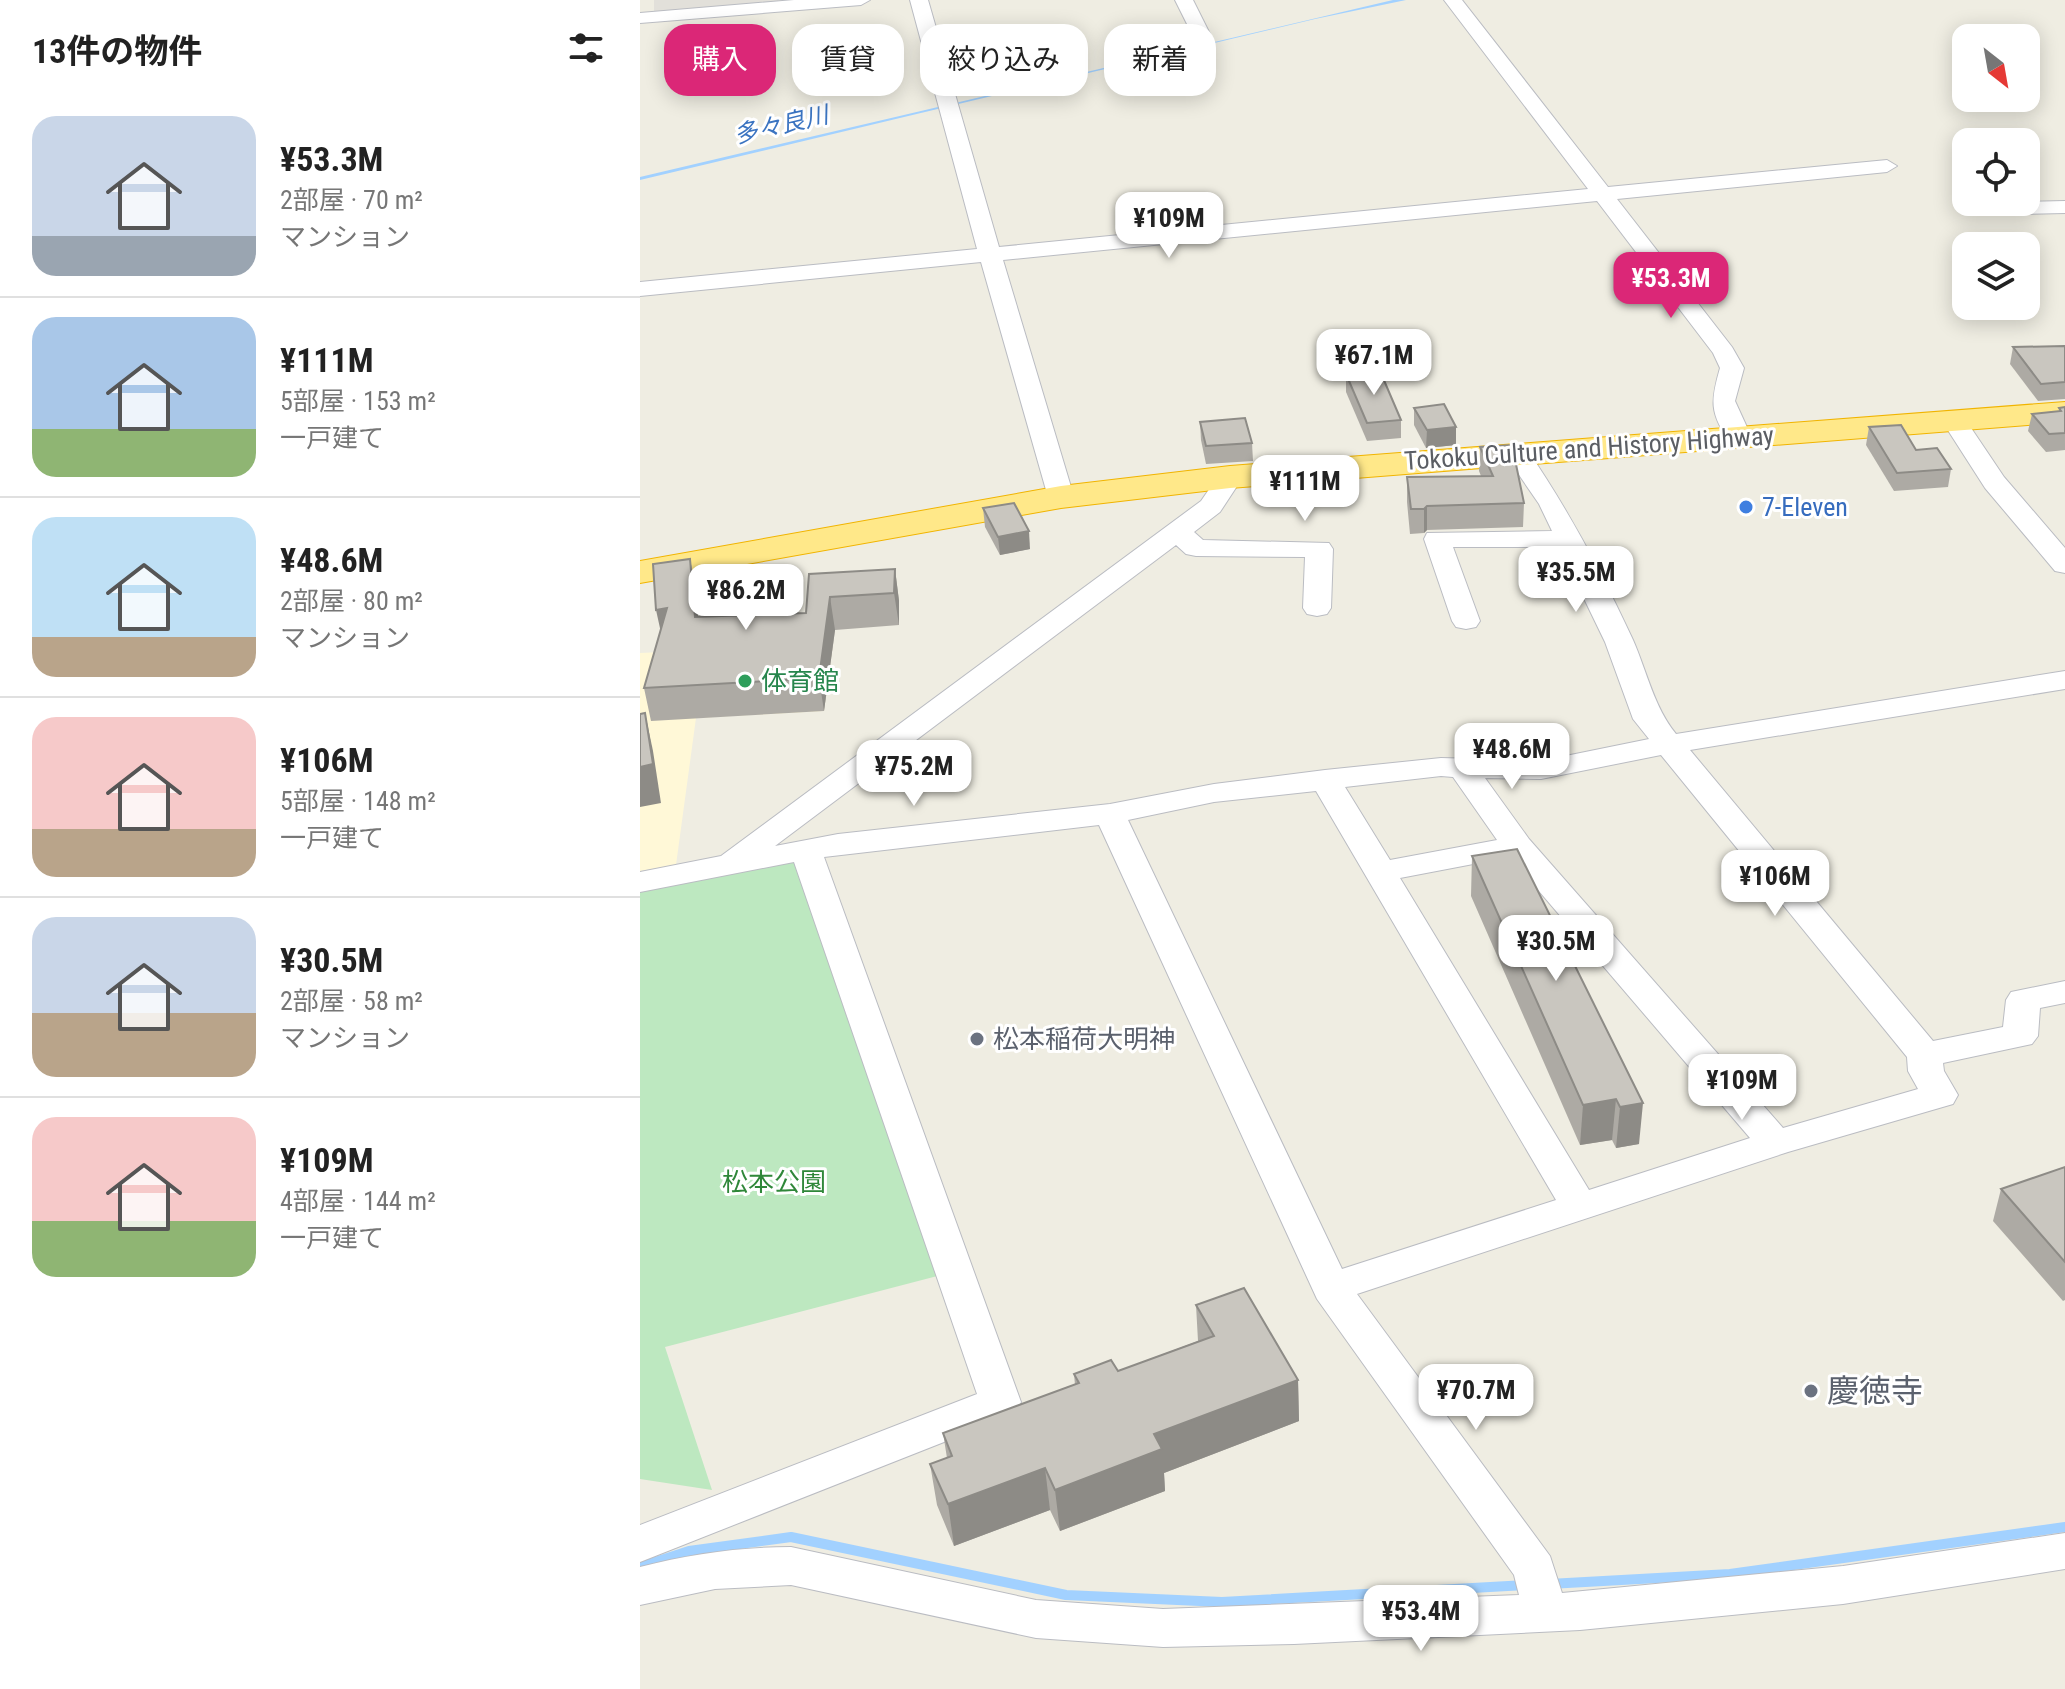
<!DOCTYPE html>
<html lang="ja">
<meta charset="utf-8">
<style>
body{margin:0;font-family:"Roboto Condensed","Noto Sans JP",sans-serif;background:#f6f6f6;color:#222;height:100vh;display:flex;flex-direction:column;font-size:30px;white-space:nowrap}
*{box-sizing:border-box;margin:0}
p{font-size:26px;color:#767676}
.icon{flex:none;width:44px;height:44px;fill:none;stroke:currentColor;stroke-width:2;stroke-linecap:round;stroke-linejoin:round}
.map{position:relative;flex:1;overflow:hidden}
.drawer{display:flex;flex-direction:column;background:#fff;width:640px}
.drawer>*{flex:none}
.guide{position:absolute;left:24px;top:24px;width:760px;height:72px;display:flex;gap:16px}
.needle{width:52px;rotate:149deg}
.tools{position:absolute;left:1312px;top:24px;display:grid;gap:16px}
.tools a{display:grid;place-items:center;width:88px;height:88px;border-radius:16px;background:#fff;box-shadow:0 4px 20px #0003;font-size:40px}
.price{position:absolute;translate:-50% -68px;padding:0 18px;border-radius:16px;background:#fff;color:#222;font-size:26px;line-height:52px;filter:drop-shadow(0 2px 4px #0008)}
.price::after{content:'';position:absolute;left:50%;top:48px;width:24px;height:18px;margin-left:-12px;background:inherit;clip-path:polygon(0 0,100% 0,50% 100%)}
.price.current{background:#db2777;color:#fff}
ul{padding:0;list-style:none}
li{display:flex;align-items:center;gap:24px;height:200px;padding:0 32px}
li+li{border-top:2px solid #e0e0e0}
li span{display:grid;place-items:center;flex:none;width:224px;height:160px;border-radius:24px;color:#555}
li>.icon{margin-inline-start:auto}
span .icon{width:96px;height:96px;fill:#fffc;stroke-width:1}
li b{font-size:34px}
h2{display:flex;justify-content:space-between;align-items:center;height:96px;padding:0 32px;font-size:34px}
.chip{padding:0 28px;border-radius:24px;background:#fff;box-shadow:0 4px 20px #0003;font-size:28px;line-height:72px}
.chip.current{background:#db2777;color:#fff}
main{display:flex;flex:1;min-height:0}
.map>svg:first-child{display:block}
.commercial{fill:#fff8d7}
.industrial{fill:#e2e0da}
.green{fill:#bde8c0}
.water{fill:#a2d1ff}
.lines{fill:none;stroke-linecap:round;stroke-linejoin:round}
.stream{stroke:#a2d1ff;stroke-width:10}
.street-casing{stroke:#babcc2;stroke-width:2}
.highway-casing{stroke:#f1b400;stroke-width:2}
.street{fill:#fff;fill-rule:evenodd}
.highway{fill:#ffe889;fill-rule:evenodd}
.wall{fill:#adaaa4}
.shaded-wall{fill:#8d8b86}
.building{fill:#c9c6bf;stroke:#8d8b86;stroke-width:2}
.shop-dot{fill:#3f7fe0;stroke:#fff;stroke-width:3}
.leisure-dot{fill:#2e9e5b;stroke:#fff;stroke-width:3}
.worship-dot{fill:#6b7280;stroke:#fff;stroke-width:3}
.labels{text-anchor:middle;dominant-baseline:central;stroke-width:6;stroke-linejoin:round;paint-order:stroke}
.far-water-label{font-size:24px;font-style:italic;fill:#3b74c1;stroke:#fff}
.street-label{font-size:26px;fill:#5b5e64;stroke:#fff}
.shop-label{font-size:26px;fill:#366cbe;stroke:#fff;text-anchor:start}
.leisure-label{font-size:26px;fill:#27864d;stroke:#fff;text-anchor:start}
.worship-label{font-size:26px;fill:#5b616d;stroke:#fff;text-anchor:start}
.park-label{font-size:26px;fill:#2f8739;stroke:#fff}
.near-worship-label{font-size:32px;fill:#5b616d;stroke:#fff;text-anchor:start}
</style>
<main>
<section class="drawer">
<h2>13件の物件<svg class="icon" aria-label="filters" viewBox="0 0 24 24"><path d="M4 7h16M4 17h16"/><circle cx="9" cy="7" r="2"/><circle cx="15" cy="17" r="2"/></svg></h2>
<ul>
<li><span style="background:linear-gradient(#c9d6e8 75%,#9aa5b1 0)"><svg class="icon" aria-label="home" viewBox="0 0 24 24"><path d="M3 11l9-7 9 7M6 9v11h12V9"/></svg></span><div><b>¥53.3M</b><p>2部屋 · 70 m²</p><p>マンション</p></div></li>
<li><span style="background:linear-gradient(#a9c7e8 70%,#8fb573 0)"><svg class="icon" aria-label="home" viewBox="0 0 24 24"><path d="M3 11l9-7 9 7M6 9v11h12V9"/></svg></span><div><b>¥111M</b><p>5部屋 · 153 m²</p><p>一戸建て</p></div></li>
<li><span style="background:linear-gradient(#bfe0f5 75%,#b9a48a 0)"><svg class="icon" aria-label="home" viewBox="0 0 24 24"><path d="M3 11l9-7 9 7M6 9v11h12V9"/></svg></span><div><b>¥48.6M</b><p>2部屋 · 80 m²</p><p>マンション</p></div></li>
<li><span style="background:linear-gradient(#f6c9c9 70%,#b9a48a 0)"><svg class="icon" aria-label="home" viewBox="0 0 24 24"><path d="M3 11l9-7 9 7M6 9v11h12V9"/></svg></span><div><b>¥106M</b><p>5部屋 · 148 m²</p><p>一戸建て</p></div></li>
<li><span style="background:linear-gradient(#c9d6e8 60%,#b9a48a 0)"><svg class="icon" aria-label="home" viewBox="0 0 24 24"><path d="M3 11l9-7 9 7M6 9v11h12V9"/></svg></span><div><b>¥30.5M</b><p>2部屋 · 58 m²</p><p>マンション</p></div></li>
<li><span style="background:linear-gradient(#f6c9c9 65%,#8fb573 0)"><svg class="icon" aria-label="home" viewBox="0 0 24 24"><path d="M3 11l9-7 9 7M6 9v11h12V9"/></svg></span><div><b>¥109M</b><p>4部屋 · 144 m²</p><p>一戸建て</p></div></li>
</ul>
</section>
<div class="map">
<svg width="1425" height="1689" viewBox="0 0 1425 1689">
<rect width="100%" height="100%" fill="#efede2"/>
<polygon class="commercial" points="193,644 184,711 56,718 36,865 0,871 0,653"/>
<polygon class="industrial" points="14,0 138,0 139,2 14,13"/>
<polygon class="green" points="158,852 305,1274 25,1347 72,1490 0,1479 0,882"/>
<polygon class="water" points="753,0 766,0 675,19 0,180 0,177"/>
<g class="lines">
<g class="stream">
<polyline points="0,1567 49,1551 151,1537 426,1595 582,1602 888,1585"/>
<polyline points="909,1584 1090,1574 1425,1527"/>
</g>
<g class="street-casing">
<g id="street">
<polygon points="154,0 230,0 221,5 0,23 0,13"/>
<path d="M270 0H288L359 247 948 189 804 0H822L968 187 1247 160 1257 166 1247 172 977 199 1092 347 1104 368 1095 401 1111 436 1107 441H1089C1069 412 1071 400 1080 368L1073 353 957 201 363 260 434 497 430 503H412L408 497 341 262 0 296V282L337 249Z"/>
<polygon points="535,0 553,0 573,40 571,44 557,44"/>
<polygon points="1425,201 1425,213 1347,215 1336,209 1347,203"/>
<polygon points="1314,414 1323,416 1364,477 1425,548 1425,573 1415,571 1345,488 1302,421 1305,416"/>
<path d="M877 445 886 448C928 509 962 573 993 640 1007 672 1014 707 1036 734L1425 671V689L1050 750 1293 1041 1363 1027 1366 1000 1371 992 1425 981V1003L1400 1008 1398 1036 1392 1044 1303 1063 1304 1071 1318 1095 1313 1104 1148 1152 717 1294 910 1556 922 1593 1203 1566 1425 1533V1569L1203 1604 940 1630 654 1644 523 1647 396 1638 151 1585 75 1589 0 1605V1567C50 1554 99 1547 151 1547L396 1600 523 1609 879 1595 874 1575 677 1299 459 825 184 857 381 1402 375 1414 0 1562V1525L337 1394 154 862 0 892V872L81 856 561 501 581 472H599L603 477 580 512 554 532 563 540 689 543 693 549 691 608 687 614 677 616 667 614 663 608 665 557 556 556 546 554 536 545 135 846 198 834 470 804 574 784 685 770 801 758 901 761 1009 739 993 719 965 642 919 547H813L840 621 836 627 826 629 816 627 812 621 784 539 787 533 912 531 899 504 864 453 868 448ZM1021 755 1267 1057 1268 1071 1278 1089 1143 1128 889 839 845 778 901 779ZM801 776 813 777 857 840 750 860 705 787ZM676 791 916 1200 702 1269 488 820 574 802ZM870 857 1110 1138 949 1190 760 878Z"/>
</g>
</g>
<g class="highway-casing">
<polygon id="highway" points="1425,402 1425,422 590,488 421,508 0,583 0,561 421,486 590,466"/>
</g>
<use href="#street" class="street"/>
<use href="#highway" class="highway"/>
</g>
<g class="wall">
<polygon points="1425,346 1425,399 1398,401 1370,364 1373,347"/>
<polygon points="706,374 761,420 761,438 727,441 706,392"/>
<polygon points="1425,407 1425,450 1406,452 1388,431 1392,414 1419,411 1419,408"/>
<polygon points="774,408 816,427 816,445 786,448 774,425"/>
<polygon points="560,422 612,443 613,461 566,464 561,440"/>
<polygon points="1229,427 1276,450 1311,469 1308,487 1254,491 1226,445"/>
<polygon points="840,447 884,503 883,527 787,530 784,533 770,534 767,502 767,477 841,476 839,471"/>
<polygon points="343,508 390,549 360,555 345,527"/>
<polygon points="255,569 259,601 259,625 195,630 184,711 11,721 4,688 56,591 58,617 166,613 169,574"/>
<polygon points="877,849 999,1144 976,1148 972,1140 940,1145 831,896 832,856"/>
<polygon points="1425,1167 1425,1300 1423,1301 1353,1221 1361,1189"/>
<polygon points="556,1305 658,1380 659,1421 524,1473 525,1491 420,1531 410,1510 314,1546 297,1505 290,1464 307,1458 303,1433 435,1385 434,1374 478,1371 558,1341"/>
</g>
<g class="shaded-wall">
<polygon points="816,427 816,445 786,448 787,430"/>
<polygon points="787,506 787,530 784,533 784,509"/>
<polygon points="389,531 390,549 360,555 358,537"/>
<polygon points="50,559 56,591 61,649 55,617"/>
<polygon points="255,569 259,601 259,625 254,593"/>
<polygon points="190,597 195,630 184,711 179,678"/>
<polygon points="27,608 23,642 16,610"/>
<polygon points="5,713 13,751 21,803 0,807 0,767"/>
<polygon points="976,1099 972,1140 940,1145 943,1105"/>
<polygon points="1003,1103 999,1144 976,1148 980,1107"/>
<polygon points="658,1380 659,1421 524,1473 525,1491 420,1531 415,1490 514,1434"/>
<polygon points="405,1468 410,1510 314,1546 308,1504"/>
</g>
<g class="building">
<polygon points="1425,346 1425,382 1401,384 1373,347"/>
<polygon points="740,371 761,420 727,423 706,374"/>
<polygon points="804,404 816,427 787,430 774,408"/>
<polygon points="1425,407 1425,433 1409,434 1392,414 1421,411 1419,408"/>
<polygon points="605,418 612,443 566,446 560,422"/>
<polygon points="1261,425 1276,450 1297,448 1311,469 1257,473 1229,427"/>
<polygon points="872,445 884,503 787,506 784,509 771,509 767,477 853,476 840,447"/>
<polygon points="374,503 389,531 358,537 343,508"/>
<polygon points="50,559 55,617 166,613 169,574 255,569 254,593 190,597 179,678 4,688 27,608 16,610 13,564"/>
<polygon points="5,713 13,764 0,767 0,714"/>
<polygon points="877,849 1003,1103 980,1107 976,1099 943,1105 832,856"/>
<polygon points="1425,1167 1425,1262 1361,1189"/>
<polygon points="604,1288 658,1380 514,1434 522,1449 415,1490 405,1468 308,1504 290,1464 312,1456 303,1433 439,1383 434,1374 471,1360 478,1371 574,1336 556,1305"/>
</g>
<circle class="shop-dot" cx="1106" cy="507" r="8"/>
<circle class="leisure-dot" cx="105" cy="681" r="8"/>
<g class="worship-dot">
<circle cx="337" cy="1039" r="8"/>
<circle cx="1171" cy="1391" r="8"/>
</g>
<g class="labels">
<g class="far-water-label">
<text transform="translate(141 125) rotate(-13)">多々良川</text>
</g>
<g class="street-label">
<text transform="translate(949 448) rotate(-4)">Tokoku Culture and History Highway</text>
</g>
<g class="shop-label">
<text x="1122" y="507">7-Eleven</text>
</g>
<g class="leisure-label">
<text x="121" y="681">体育館</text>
</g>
<g class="worship-label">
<text x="353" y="1039">松本稲荷大明神</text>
</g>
<g class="park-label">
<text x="134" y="1182">松本公園</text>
</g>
<g class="near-worship-label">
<text x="1187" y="1391">慶徳寺</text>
</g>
</g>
</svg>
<div class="tools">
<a><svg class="needle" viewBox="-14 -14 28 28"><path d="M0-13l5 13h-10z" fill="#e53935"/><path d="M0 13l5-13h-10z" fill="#767676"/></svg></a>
<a><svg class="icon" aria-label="locate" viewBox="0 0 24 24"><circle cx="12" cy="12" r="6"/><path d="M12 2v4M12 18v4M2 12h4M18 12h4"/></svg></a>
<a><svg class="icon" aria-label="layers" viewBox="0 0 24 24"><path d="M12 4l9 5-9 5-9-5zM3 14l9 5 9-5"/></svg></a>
</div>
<b class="price" style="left:529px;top:260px">¥109M</b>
<b class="price current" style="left:1031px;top:320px">¥53.3M</b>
<b class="price" style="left:734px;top:397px">¥67.1M</b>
<b class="price" style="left:665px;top:523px">¥111M</b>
<b class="price" style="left:936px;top:614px">¥35.5M</b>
<b class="price" style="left:106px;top:632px">¥86.2M</b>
<b class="price" style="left:872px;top:791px">¥48.6M</b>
<b class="price" style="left:274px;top:808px">¥75.2M</b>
<b class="price" style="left:1135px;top:918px">¥106M</b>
<b class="price" style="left:916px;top:983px">¥30.5M</b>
<b class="price" style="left:1102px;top:1122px">¥109M</b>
<b class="price" style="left:836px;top:1432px">¥70.7M</b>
<b class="price" style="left:781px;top:1653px">¥53.4M</b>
<div class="guide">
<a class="chip current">購入</a>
<a class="chip">賃貸</a>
<a class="chip">絞り込み</a>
<a class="chip">新着</a>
</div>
</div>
</main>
